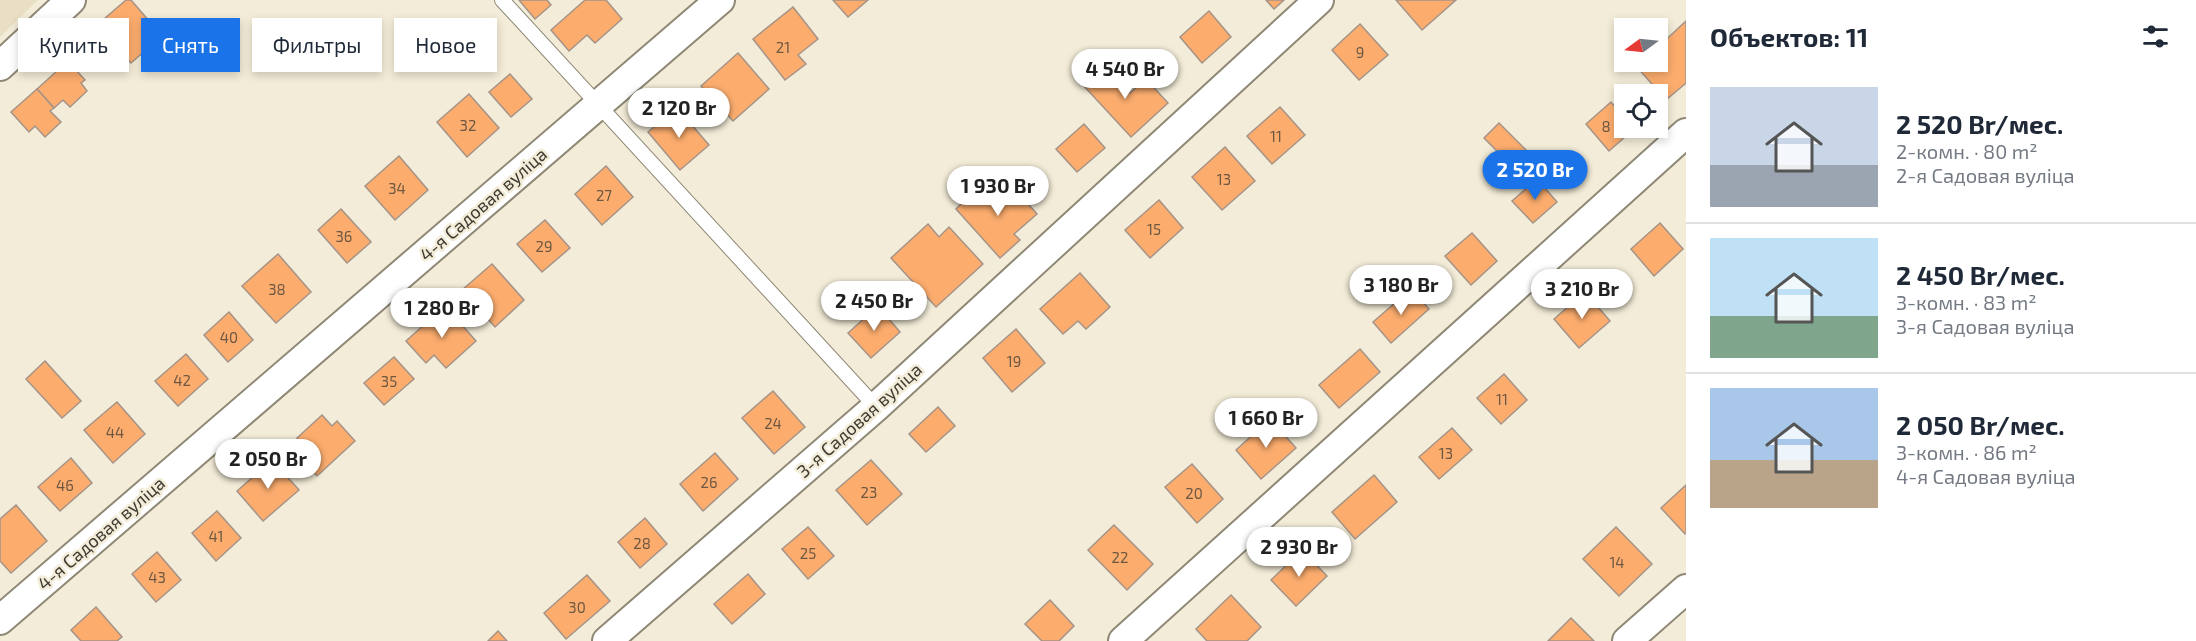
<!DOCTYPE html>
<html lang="ru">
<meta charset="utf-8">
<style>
body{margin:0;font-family:"Exo 2",sans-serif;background:#f6f6f7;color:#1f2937;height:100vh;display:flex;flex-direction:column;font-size:22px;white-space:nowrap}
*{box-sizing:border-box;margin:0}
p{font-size:20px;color:#747a83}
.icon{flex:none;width:33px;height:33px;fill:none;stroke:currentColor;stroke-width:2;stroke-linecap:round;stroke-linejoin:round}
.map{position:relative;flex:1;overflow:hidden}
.drawer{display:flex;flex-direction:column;background:#fff;width:510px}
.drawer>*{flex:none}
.hud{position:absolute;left:18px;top:18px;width:570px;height:54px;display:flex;gap:12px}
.needle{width:39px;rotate:255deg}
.fabs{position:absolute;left:1614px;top:18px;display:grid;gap:12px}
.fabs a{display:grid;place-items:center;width:54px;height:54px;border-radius:0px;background:#fff;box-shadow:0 3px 9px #0003;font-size:30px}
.price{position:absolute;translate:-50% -51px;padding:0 14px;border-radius:21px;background:#fff;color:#222;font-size:20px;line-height:39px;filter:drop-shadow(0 2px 3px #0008)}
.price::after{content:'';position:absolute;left:50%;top:36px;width:18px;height:14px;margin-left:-9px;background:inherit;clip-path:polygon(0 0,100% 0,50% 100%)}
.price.active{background:#1a73e8;color:#fff}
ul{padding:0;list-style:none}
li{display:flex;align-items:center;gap:18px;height:150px;padding:0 24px}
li+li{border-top:2px solid #e0e1e3}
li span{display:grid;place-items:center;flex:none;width:168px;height:120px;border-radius:0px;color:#555}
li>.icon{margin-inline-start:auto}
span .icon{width:72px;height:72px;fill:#fffc;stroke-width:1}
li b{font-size:26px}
h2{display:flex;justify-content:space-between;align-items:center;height:72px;padding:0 24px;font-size:26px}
.chip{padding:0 21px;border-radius:0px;background:#fff;box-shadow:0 3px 9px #0003;font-size:21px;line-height:54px}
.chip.active{background:#1a73e8;color:#fff}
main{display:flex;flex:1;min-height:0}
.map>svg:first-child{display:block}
.built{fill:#e9dfc4}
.building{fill:#fcad6e;stroke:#a59387;stroke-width:1.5}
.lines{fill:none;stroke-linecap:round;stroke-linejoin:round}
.service-casing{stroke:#8e8875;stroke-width:16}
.minor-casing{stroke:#8e8875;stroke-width:32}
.service{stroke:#fff;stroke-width:14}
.minor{stroke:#fff;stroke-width:28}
.labels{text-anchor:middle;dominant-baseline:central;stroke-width:5;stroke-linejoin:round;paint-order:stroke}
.number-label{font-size:15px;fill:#6e5842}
.street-label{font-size:18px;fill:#3e3b33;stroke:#f3ecd8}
</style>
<main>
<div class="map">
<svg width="1686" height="641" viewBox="0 0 1686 641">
<rect width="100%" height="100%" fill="#f3ecd8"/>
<polygon class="built" points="0,0 38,0 0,37"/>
<g class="building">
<polygon points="126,0 131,0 162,36 131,63 97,25"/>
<polygon points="519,0 547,0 551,5 535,19"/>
<polygon points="585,0 606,0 622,19 595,43 587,35 569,51 551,30"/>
<polygon points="833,0 868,0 848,17"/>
<polygon points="1266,0 1284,0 1274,9"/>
<polygon points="1396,0 1456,0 1422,30"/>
<polygon points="793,7 818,39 798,55 806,64 785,80 753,39"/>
<polygon points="1209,11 1231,37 1202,63 1180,37"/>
<polygon points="1686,21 1686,83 1666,100 1636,66 1641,62 1658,62 1658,47"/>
<polygon points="1360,24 1388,55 1359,80 1332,50"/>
<polygon points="738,53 769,89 733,121 701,86"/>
<polygon points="68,61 85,80 81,83 87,91 70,107 63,100 54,108 37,89"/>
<polygon points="1104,64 1130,93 1146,79 1168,103 1131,137 1083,85"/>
<polygon points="510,74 532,99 511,117 489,92"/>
<polygon points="37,89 54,108 50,111 61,122 45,137 35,126 29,132 11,112"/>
<polygon points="469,94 499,128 467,157 437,122"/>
<polygon points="1611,102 1624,118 1624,128 1634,129 1609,151 1586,124"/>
<polygon points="1280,107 1305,135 1272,164 1247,136"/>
<polygon points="677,108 709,145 680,170 648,132"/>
<polygon points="1499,123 1536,160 1521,175 1484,138"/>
<polygon points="1084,124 1105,148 1077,172 1056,149"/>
<polygon points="1225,147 1255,181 1222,210 1192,177"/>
<polygon points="399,156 428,190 395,220 365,186"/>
<polygon points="606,166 633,197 602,225 575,194"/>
<polygon points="1537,179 1557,202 1533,223 1512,201"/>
<polygon points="1009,182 1037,214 1014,234 1020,240 1000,258 956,209 975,190 986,203"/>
<polygon points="1159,200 1183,228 1150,258 1125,230"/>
<polygon points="341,209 371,242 347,263 318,230"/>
<polygon points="545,220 570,248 542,272 517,244"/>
<polygon points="1660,223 1683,249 1654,276 1631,249"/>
<polygon points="928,224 939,237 949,227 983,264 936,307 891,258"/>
<polygon points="1472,233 1497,261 1471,285 1445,256"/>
<polygon points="278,254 311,292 276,323 242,286"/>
<polygon points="492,264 524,300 495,327 462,290"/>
<polygon points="1080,273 1110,307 1086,329 1078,321 1063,334 1040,309"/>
<polygon points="1411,289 1429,309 1391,343 1373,322"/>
<polygon points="1585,292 1610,321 1579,348 1554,319"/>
<polygon points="445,306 476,341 446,368 434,355 426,363 406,341"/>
<polygon points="878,306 900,332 871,358 848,333"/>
<polygon points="229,312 253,340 228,362 204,335"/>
<polygon points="1016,329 1045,363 1012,392 983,358"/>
<polygon points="1360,349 1380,372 1339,408 1319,385"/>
<polygon points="186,354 208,379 178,406 155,381"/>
<polygon points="394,357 414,379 384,405 364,383"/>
<polygon points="45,361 81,401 62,418 26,379"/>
<polygon points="1504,374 1527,400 1501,424 1477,398"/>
<polygon points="773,391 805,427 774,454 742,418"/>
<polygon points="117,402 145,434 113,463 84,430"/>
<polygon points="938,407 955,426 926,452 909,434"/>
<polygon points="322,415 332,426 337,421 355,441 317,476 299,456 307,449 297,438"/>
<polygon points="1270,419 1296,448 1261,479 1236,450"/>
<polygon points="1452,428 1472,450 1439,479 1419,457"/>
<polygon points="715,453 738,479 703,511 680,484"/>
<polygon points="71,458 92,483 60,511 38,487"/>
<polygon points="272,460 299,490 263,521 237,491"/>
<polygon points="871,460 902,494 867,525 836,490"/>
<polygon points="1192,464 1223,499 1197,523 1165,487"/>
<polygon points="1374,475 1397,502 1355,539 1332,512"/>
<polygon points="1686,485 1686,533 1685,534 1661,508"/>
<polygon points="16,505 47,541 11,573 0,561 0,519"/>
<polygon points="217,511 241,538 216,561 192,533"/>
<polygon points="645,518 667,544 640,568 618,542"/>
<polygon points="1114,525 1153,564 1127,590 1088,550"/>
<polygon points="808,527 834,556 808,579 782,549"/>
<polygon points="1616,527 1652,564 1619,596 1583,559"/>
<polygon points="1302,550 1327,576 1296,606 1271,580"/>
<polygon points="157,552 181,580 156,602 132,574"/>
<polygon points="748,574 765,594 732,624 714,604"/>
<polygon points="587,575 610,601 566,639 544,613"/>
<polygon points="1231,595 1261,627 1247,641 1207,641 1196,629"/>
<polygon points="1050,600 1074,626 1059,641 1042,641 1025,624"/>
<polygon points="96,607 122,637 117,641 81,641 71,630"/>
<polygon points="1571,618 1594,641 1548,641"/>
<polygon points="498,631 507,641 488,641"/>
</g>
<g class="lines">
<g class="service-casing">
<polyline id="service" points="502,0 876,407"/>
</g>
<g class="minor-casing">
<g id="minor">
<polyline points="0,66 71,0"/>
<polyline points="0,620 720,0"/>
<polyline points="607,641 876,407 1319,0"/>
<polyline points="1123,641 1686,133"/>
<polyline points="1627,641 1686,589"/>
</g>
</g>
<use href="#service" class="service"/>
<use href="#minor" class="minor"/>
</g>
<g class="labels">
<g class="number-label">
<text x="783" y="47">21</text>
<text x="1360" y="52">9</text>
<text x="468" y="125">32</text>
<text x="1606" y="126">8</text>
<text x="1276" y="136">11</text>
<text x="1224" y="179">13</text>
<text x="397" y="188">34</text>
<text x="604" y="195">27</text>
<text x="1154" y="229">15</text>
<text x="344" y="236">36</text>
<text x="544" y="246">29</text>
<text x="277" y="289">38</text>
<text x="229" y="337">40</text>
<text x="1014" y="361">19</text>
<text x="182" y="380">42</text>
<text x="389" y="381">35</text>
<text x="1502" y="399">11</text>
<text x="773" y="423">24</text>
<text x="115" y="432">44</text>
<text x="1446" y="453">13</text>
<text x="709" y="482">26</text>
<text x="65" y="485">46</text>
<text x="869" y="492">23</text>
<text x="1194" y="493">20</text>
<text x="216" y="536">41</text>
<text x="642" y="543">28</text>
<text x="808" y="553">25</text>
<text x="1120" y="557">22</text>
<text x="1617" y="562">14</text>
<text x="157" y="577">43</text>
<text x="577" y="607">30</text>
</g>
<g class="street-label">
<text transform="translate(483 204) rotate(-41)">4-я Садовая вуліца</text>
<text transform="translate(859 420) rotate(-42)">3-я Садовая вуліца</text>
<text transform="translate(101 533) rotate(-41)">4-я Садовая вуліца</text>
</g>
</g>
</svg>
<div class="fabs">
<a><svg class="needle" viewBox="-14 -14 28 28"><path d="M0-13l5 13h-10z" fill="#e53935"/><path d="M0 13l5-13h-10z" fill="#747a83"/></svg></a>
<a><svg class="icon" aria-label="locate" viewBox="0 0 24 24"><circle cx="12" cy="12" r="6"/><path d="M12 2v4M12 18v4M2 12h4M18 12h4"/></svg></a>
</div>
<b class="price" style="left:1125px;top:100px">4 540 Br</b>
<b class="price" style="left:679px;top:139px">2 120 Br</b>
<b class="price active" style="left:1535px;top:201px">2 520 Br</b>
<b class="price" style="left:998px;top:217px">1 930 Br</b>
<b class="price" style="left:1401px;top:316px">3 180 Br</b>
<b class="price" style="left:1582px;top:320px">3 210 Br</b>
<b class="price" style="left:874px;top:332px">2 450 Br</b>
<b class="price" style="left:442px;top:339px">1 280 Br</b>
<b class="price" style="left:1266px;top:449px">1 660 Br</b>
<b class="price" style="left:268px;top:490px">2 050 Br</b>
<b class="price" style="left:1299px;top:578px">2 930 Br</b>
<div class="hud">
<a class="chip">Купить</a>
<a class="chip active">Снять</a>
<a class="chip">Фильтры</a>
<a class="chip">Новое</a>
</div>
</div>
<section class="drawer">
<h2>Объектов: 11<svg class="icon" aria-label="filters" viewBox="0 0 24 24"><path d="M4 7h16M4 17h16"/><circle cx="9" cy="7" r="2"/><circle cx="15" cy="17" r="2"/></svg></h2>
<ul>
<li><span style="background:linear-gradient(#c9d6e8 65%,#9aa5b1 0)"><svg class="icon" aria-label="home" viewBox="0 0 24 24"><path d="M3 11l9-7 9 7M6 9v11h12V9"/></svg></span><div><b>2 520 Br/мес.</b><p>2-комн. · 80 m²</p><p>2-я Садовая вуліца</p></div></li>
<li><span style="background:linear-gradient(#bfe0f5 65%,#7fa58c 0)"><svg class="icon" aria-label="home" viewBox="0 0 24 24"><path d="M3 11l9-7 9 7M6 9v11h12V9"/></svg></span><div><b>2 450 Br/мес.</b><p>3-комн. · 83 m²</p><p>3-я Садовая вуліца</p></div></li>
<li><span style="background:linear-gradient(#a9c7e8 60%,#b9a48a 0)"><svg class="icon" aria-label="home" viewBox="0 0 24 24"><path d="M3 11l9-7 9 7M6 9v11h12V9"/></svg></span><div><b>2 050 Br/мес.</b><p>3-комн. · 86 m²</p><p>4-я Садовая вуліца</p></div></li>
</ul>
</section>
</main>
